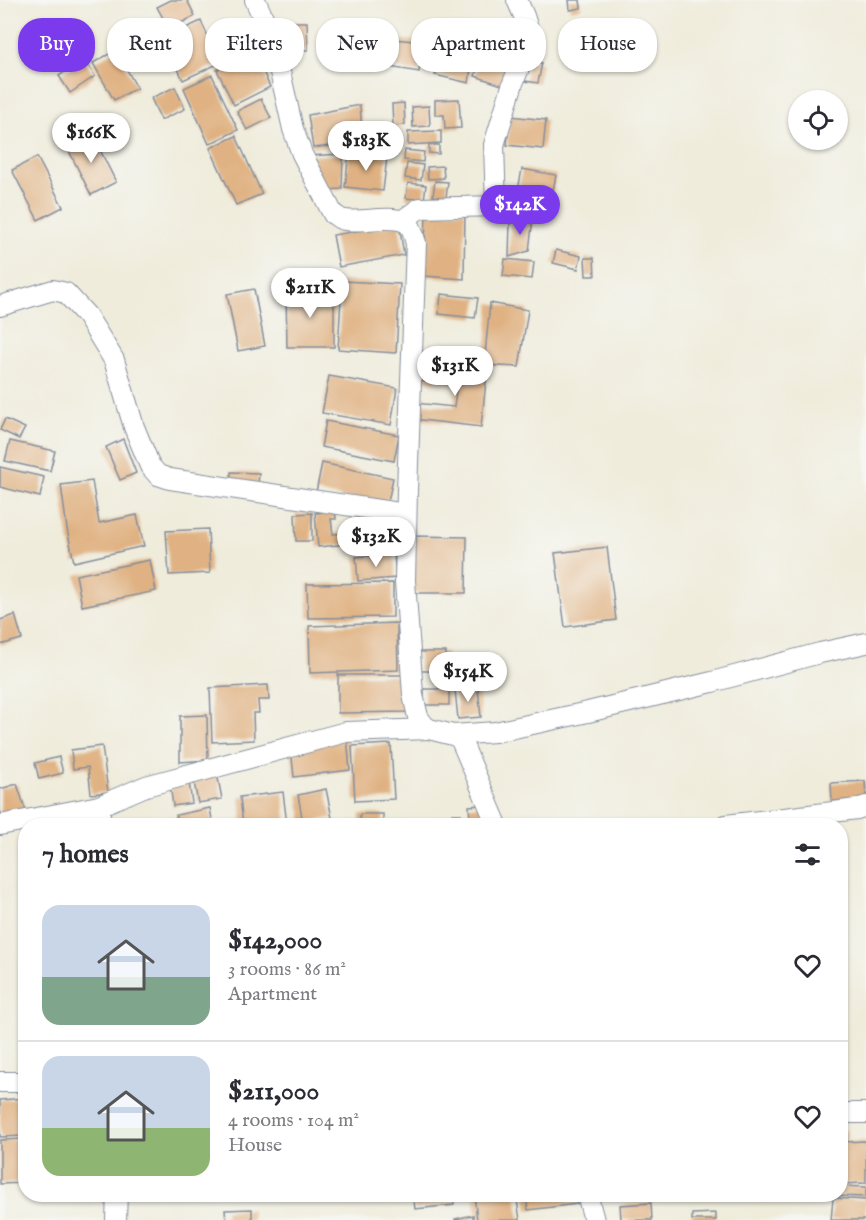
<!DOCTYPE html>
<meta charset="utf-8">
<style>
body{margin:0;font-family:"IM FELL English",serif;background:#f2f2f3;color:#2b2b33;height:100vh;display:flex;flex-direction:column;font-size:22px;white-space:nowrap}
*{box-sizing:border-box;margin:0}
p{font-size:20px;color:#7c7c81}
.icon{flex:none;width:33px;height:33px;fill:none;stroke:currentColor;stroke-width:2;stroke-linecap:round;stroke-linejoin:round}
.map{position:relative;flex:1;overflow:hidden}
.side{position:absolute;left:18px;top:818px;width:830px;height:384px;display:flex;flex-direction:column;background:#fff;border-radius:24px;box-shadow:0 2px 4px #0004}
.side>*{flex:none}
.hud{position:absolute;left:18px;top:18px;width:831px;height:54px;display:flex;gap:12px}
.controls{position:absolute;left:788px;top:90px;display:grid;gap:12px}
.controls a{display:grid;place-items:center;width:60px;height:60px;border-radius:50%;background:#fff;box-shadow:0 2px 4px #0004;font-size:30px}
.price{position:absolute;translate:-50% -51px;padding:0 14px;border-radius:21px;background:#fff;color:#222;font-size:20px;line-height:39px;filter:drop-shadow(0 2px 3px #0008)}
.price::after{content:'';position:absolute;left:50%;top:36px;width:18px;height:14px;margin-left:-9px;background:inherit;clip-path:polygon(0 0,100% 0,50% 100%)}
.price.on{background:#7c3aed;color:#fff}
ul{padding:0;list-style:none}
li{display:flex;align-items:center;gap:18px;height:150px;padding:0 24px}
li+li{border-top:2px solid #e1e1e2}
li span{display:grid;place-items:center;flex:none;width:168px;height:120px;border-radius:18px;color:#555}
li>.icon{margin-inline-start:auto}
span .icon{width:72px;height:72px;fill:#fffc;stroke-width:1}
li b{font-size:26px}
h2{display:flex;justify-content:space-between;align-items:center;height:72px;padding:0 24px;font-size:26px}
.tag{padding:0 21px;border-radius:24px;background:#fff;box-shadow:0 2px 4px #0004;font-size:21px;line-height:54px}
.tag.on{background:#7c3aed;color:#fff}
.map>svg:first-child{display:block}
.building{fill:#e0b283}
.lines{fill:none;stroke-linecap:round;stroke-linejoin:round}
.street-casing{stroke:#858e9c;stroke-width:22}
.street{stroke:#fff;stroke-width:20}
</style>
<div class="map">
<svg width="866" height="1220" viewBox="0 0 866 1220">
<rect width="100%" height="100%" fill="#f6f6f2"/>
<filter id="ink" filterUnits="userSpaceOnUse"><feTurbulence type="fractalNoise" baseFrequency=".0167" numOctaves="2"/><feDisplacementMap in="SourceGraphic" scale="12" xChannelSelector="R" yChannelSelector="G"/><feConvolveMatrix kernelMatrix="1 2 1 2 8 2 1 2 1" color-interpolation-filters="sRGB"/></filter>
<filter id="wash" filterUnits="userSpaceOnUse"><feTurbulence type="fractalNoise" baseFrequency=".008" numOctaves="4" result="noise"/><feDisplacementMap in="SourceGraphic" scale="24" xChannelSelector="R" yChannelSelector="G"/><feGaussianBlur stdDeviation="1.35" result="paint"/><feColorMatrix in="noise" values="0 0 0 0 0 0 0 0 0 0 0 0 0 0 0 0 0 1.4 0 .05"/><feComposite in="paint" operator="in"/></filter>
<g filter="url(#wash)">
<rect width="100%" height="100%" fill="#efecdb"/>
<g id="blocks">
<g class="building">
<polygon points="171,0 187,0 195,16 169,29 157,7"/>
<polygon points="569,0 580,0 581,8 570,10"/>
<polygon points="201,21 220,63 183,80 164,38"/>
<polygon points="289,22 307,22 308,50 290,50"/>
<polygon points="394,39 423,42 419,72 389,67"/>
<polygon points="440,46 473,53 469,83 435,75"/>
<polygon points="484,46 512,59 505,86 475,76"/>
<polygon points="116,50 137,88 114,100 93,63"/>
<polygon points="254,52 270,87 234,105 217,70"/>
<polygon points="84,59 95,76 70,93 59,76"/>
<polygon points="528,61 542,63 538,83 525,81"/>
<polygon points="212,75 238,130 209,144 184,88"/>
<polygon points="175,87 185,109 161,120 151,98"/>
<polygon points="261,99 271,118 247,130 237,111"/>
<polygon points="459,99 461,128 445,129 444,115 435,115 435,100"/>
<polygon points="404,103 405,125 393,126 392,104"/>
<polygon points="360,105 363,142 313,148 308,115"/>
<polygon points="429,106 430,126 413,127 412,107"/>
<polygon points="510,116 546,120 543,149 507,145"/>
<polygon points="441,131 441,143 408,145 408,132"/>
<polygon points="91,132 116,182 91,195 66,145"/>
<polygon points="236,136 262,194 236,205 210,148"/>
<polygon points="429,145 439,145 439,154 429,153"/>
<polygon points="405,150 424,152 423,162 404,160"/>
<polygon points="349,152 387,157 383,191 345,187"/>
<polygon points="343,154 342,189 326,190 308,156"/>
<polygon points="37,157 63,207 38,220 12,170"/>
<polygon points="407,163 423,165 421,180 405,178"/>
<polygon points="443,166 444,178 428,179 427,167"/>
<polygon points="522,169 556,175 549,212 515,206"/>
<polygon points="435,181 448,182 446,198 433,196"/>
<polygon points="408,183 426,185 424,200 406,198"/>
<polygon points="465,211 464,279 424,276 426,213"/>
<polygon points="533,218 529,251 509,257 510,221"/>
<polygon points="399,224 404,255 339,267 333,235"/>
<polygon points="556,250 581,256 578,269 553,263"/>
<polygon points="585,258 594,258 595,276 586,276"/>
<polygon points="505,259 534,262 532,279 503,276"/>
<polygon points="342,281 400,284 396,353 338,349"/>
<polygon points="254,289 265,346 238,351 227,294"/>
<polygon points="334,291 334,347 287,347 286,292"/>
<polygon points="441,294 478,298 475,318 439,314"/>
<polygon points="490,303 528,310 519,367 484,365"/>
<polygon points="419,365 487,373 481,427 413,419 415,403 454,407 457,384 418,380"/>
<polygon points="329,376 397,388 391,425 322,413"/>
<polygon points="5,419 25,428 19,439 0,430"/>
<polygon points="326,421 399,435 394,461 321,447"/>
<polygon points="123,439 136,473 120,480 106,447"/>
<polygon points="10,441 55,451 50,471 5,461"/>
<polygon points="322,463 393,478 387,507 316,492"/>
<polygon points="0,467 44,477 40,497 0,487"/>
<polygon points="231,472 259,473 258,485 231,484"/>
<polygon points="92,481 99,523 137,515 144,546 74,562 67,529 61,485"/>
<polygon points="335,511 336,519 331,519 333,534 348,533 349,544 318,547 315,513"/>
<polygon points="312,513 312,541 296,541 295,514"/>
<polygon points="391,517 393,543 354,546 352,520"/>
<polygon points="208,529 210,573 169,575 166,531"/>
<polygon points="411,536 467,537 466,593 410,593"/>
<polygon points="607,547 616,620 565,627 555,553"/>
<polygon points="394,554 396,578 358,581 356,557"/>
<polygon points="150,560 156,591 82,606 76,575"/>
<polygon points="393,583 393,617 308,618 307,584"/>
<polygon points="15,615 22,639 0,645 0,620"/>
<polygon points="397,623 398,670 310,673 309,626"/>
<rect x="419" y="652" width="27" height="19"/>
<polygon points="338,675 408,675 409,712 338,713"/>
<polygon points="268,685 269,700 258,700 259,713 253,713 254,740 212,742 210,688"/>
<polygon points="478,688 481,717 458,719 455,690"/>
<rect x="424" y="689" width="25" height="16"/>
<polygon points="207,715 208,760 180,762 180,716"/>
<polygon points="347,737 350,770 294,777 291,749"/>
<polygon points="391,744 394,799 355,801 352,746"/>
<polygon points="102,746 108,792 91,794 88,767 73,769 71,750"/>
<polygon points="59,757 63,773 39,779 35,763"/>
<polygon points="217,773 222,799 198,803 193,777"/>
<polygon points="865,781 866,799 832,801 831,783"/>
<polygon points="189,782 192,803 173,806 170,784"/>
<polygon points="17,784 26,811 3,819 0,810 0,789"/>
<polygon points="326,789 332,818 303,823 298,795"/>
<polygon points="283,792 287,825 243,825 240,797"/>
<polygon points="482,805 484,817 470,819 469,806"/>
<polygon points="210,808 213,825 177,825 176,815"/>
<polygon points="85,812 90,825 64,825 62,820"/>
<rect x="360" y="814" width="23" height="11"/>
<polygon points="452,814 461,814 462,823 453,824"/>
<polygon points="26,1098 26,1136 0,1137 0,1100"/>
<polygon points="846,1130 847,1140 840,1141 840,1131"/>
<polygon points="26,1139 26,1183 0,1184 0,1140"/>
<polygon points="866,1141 866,1183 840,1184 840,1142"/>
<polygon points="840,1186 866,1187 866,1197 836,1196 836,1194 840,1194"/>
<polygon points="413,1194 453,1194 454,1205 415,1209"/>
<polygon points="474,1194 516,1194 520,1220 477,1220"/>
<polygon points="526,1194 575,1194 577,1204 528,1210"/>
<polygon points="833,1198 866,1200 866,1220 831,1220"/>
<polygon points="651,1203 652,1220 621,1220 620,1205"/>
<polygon points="252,1209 252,1220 226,1220 225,1210"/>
<polygon points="716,1213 716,1220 692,1220 692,1214"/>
<polygon points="473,1215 473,1220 455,1220 455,1219"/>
</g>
</g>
</g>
<g filter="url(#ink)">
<use href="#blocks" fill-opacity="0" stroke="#858e9c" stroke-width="1.5"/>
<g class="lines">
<g class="street-casing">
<g id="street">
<path d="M255 0 272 37 293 129 302 154 333 214C334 214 340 219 341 219 359 225 398 211 410 226 413 230 414 238 416 243L407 491 405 581 413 695 418 717 424 725 429 729 453 735 460 738 497 825"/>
<polyline points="403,220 420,208 496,206 494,145 513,83 531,38 524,16 517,0"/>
<polyline points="0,306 53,290 66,293 87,316 114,360 134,427 150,466 158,475 170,479 406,514"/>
<polyline points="453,735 495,732 588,712 712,682 820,653 866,643"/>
<polyline points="0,825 99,806"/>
<polyline points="101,825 99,806 146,786 346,732 429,729"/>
<polyline points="726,825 857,809 866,806"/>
<polyline points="0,1082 26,1082"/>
<polyline points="840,1113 866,1113"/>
<polyline points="587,1194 594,1220"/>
<polyline points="116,1220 117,1194"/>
</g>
</g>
<use href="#street" class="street"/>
</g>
</g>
</svg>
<div class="controls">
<a><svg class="icon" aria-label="locate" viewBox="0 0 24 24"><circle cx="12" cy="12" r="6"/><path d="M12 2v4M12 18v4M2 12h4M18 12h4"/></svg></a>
</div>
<b class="price" style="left:91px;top:164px">$166K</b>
<b class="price" style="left:366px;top:172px">$183K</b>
<b class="price on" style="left:520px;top:236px">$142K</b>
<b class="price" style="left:310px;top:319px">$211K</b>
<b class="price" style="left:455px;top:397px">$131K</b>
<b class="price" style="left:376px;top:568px">$132K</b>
<b class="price" style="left:468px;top:703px">$154K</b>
<div class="hud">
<a class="tag on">Buy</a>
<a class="tag">Rent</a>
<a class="tag">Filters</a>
<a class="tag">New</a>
<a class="tag">Apartment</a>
<a class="tag">House</a>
</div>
<section class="side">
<h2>7 homes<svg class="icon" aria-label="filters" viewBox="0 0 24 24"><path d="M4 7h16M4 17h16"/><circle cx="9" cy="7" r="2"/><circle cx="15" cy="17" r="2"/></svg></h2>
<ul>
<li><span style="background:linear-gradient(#c9d6e8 60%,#7fa58c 0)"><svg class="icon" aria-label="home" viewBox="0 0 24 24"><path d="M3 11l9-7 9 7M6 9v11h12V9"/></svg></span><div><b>$142,000</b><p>3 rooms · 86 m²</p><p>Apartment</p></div><svg class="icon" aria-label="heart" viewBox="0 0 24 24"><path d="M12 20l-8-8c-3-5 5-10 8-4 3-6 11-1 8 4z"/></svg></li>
<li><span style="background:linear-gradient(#c9d6e8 60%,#8fb573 0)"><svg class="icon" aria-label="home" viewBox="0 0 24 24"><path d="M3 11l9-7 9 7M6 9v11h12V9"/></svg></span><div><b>$211,000</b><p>4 rooms · 104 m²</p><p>House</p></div><svg class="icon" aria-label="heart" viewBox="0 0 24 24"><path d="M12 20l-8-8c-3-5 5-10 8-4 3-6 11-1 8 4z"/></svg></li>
</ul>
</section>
</div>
